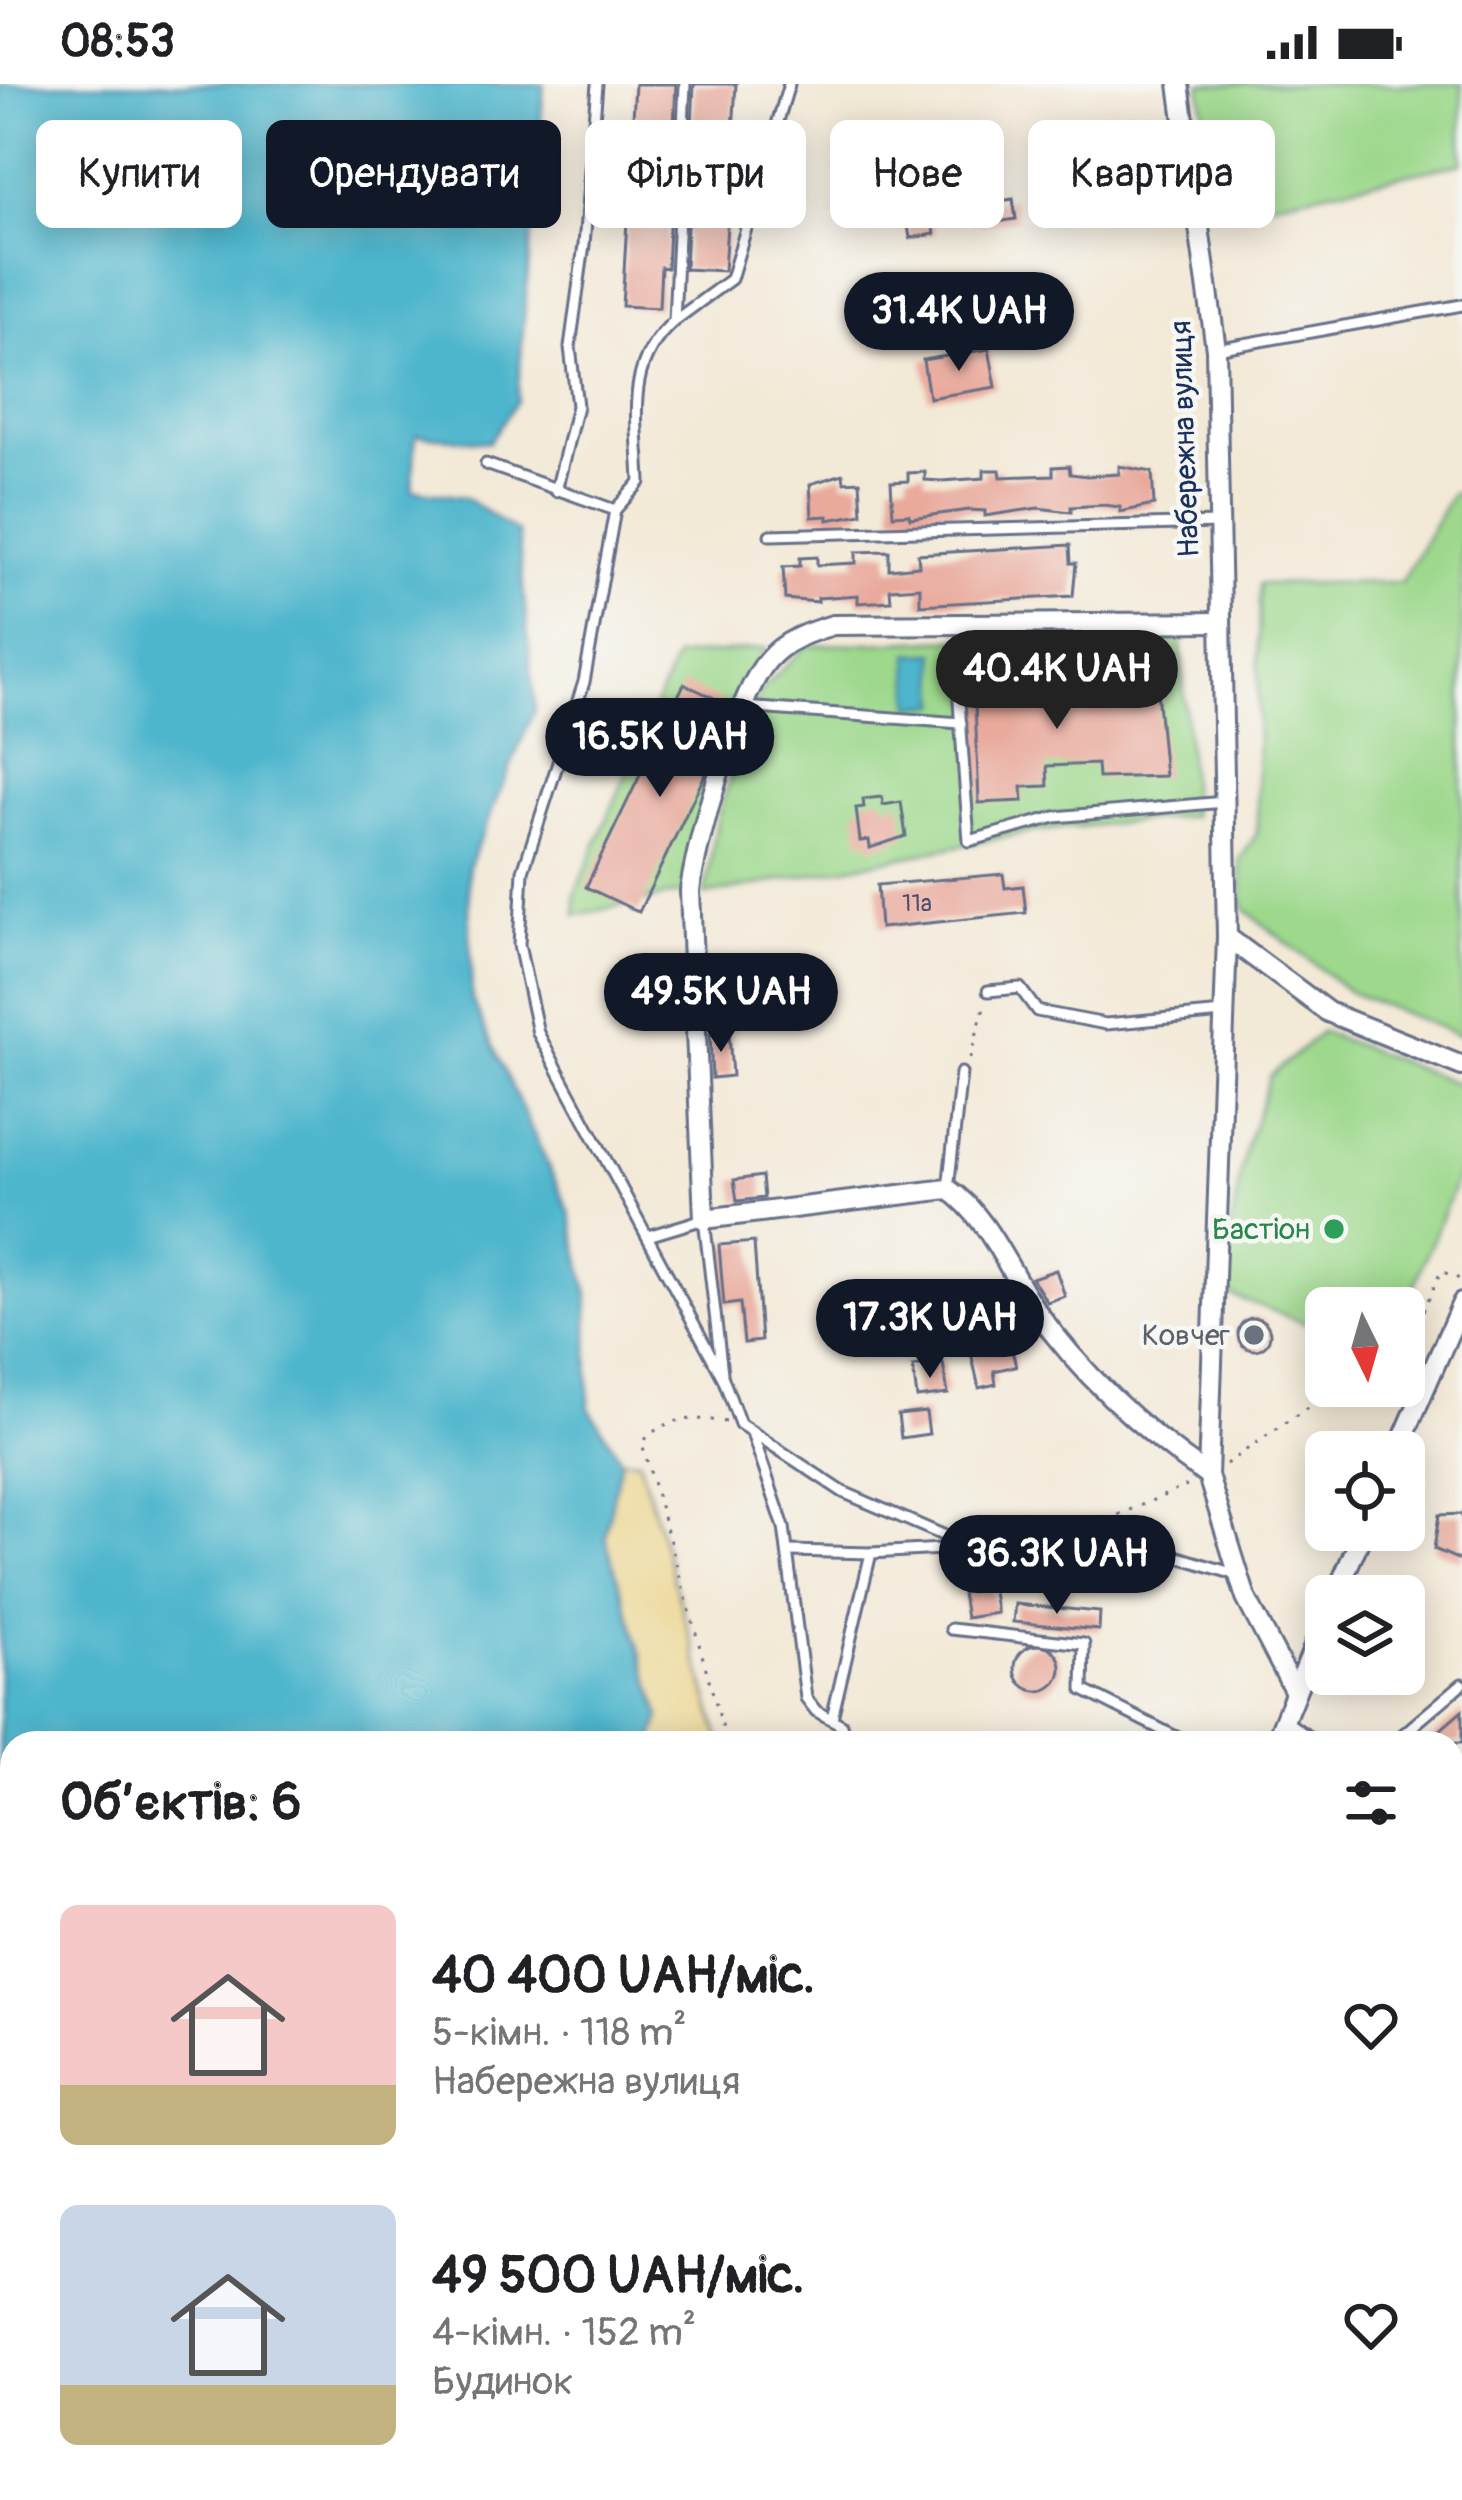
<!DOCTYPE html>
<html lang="uk">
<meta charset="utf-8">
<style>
body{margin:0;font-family:Pangolin,sans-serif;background:#f6f6f6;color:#202124;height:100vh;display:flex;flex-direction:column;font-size:45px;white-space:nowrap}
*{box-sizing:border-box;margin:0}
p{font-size:39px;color:#757577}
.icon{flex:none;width:66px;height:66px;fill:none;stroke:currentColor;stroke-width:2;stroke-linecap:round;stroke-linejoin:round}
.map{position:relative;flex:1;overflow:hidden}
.sheet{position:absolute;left:0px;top:1647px;width:1464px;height:771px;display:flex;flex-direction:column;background:#fff;border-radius:36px 36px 0 0;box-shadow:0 6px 30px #0003}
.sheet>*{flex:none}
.guide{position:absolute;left:36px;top:36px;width:1392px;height:108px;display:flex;gap:24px}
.needle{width:78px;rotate:175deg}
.controls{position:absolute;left:1305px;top:1203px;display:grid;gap:24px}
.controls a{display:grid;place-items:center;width:120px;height:120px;border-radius:18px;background:#fff;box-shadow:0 6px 30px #0003;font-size:60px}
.price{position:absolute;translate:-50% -102px;padding:0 27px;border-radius:42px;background:#111827;color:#fff;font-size:39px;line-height:78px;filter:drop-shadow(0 3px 6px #0008)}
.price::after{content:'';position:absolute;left:50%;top:72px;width:36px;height:27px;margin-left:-18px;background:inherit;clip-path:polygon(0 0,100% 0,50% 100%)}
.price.current{background:#222;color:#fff}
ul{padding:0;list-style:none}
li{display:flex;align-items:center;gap:36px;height:300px;padding:0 60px}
li span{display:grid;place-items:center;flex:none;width:336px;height:240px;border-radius:18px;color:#555}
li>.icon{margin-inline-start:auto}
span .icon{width:144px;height:144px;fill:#fffc;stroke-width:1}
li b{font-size:51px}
h2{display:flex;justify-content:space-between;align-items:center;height:144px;padding:0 60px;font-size:51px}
.pill{padding:0 42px;border-radius:18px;background:#fff;box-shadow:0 6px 30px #0003;font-size:42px;line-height:108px}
.pill.current{background:#111827;color:#fff}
.status{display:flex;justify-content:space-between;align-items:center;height:84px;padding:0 60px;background:#fff;direction:ltr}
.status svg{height:33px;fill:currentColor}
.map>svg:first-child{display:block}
.green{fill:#9dd88c;stroke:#5c8475;stroke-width:3}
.sand{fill:#eeda9e;stroke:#84847e;stroke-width:3}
.water{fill:#4eb5cc;stroke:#347295;stroke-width:3}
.building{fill:#e9a99b}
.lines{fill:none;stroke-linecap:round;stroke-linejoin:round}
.lane-casing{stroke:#677088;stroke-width:15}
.street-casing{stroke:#677088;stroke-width:24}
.secondary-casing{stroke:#677088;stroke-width:33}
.path{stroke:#677088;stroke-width:3;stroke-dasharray:3 9;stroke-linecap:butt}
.lane{stroke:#fff;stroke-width:9}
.street{stroke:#fff;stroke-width:18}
.secondary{stroke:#f8e8c3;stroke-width:27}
.leisure-dot{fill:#2e9e5b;stroke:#f6f6f2;stroke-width:4.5}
.worship-dot{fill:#6b7280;stroke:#f6f6f2;stroke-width:4.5}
.labels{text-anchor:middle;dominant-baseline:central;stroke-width:9;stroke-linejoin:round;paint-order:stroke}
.number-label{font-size:24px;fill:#4e4e6d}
.street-label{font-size:30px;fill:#1b2f5e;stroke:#f6f6f2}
.leisure-label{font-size:30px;fill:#27864d;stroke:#f6f6f2;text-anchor:end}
.worship-label{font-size:30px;fill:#5b616d;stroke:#f6f6f2;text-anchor:end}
</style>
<div class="status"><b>08:53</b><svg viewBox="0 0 49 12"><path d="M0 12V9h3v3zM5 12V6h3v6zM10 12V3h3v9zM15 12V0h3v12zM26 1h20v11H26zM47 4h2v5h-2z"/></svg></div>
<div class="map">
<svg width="1462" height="2416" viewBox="0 0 1462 2416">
<rect width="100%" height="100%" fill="#f6f6f2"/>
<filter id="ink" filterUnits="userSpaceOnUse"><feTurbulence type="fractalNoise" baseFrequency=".00833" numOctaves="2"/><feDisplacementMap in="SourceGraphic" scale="24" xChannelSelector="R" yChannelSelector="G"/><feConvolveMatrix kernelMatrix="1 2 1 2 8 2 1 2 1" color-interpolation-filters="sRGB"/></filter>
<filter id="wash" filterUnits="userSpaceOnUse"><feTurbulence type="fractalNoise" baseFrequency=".004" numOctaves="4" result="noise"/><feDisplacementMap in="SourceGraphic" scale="48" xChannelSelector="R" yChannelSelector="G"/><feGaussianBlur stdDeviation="2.7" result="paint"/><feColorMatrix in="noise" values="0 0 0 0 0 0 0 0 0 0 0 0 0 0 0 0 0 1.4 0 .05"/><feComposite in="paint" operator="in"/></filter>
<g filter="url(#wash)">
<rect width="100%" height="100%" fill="#f3e9d7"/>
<g class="green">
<polygon points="1200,0 1462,0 1462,79 1218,129"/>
<polygon points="1462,407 1462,952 1349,908 1244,825 1240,776 1257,749 1259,500 1402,498 1452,409"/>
<polygon points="1180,545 1192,732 1036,747 705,811 718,731 760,607 806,562"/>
<polygon points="766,564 722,662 683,809 576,831 575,810 676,573"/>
<polygon points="1322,948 1462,1001 1462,1082 1404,1227 1326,1224 1326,1247 1220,1207 1245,1066 1270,992"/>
<polygon points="1458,1985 1462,2065 1452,2080 1452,1987"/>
<polygon points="597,2406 665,2406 663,2416 595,2416"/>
<polygon points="682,2406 752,2406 751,2416 680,2416"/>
<polygon points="764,2406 1024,2406 1020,2416 763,2416"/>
</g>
<g class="sand">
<polygon points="621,1375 639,1376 721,1659 652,1659 661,1633 605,1452"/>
<polygon points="442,2406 586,2406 583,2416 439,2416"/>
</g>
<g class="water">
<polygon points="0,0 544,0 517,317 489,358 416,351 412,406 464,413 518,449 535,625 468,783 472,916 570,1129 588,1210 589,1324 621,1375 605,1452 661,1634 652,1659 12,1659 12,2406 442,2406 439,2416 0,2416"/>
<polygon points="936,569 939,621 912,622 909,570"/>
</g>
<g id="blocks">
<g class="building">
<polygon points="635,0 676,0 667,184 661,183 659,224 622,222"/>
<polygon points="694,0 736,0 724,187 685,185"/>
<polygon points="1013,115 1016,135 978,141 975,121"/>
<polygon points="929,118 935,150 910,154 908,142 901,143 898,124"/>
<polygon points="989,265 996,303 929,314 923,276"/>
<polygon points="1069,382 1070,390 1087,392 1119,390 1119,382 1152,388 1154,421 1120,428 1120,423 1104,421 1071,423 1071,428 1038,424 985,432 985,427 969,426 910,434 909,430 893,431 891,398 908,397 908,389 925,388 925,396 942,397 984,394 984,386 1000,386 1001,393 1053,391 1053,383"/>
<polygon points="843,390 844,398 860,397 862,430 828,436 828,432 812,433 810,400"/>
<polygon points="1070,461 1071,479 1076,479 1073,512 920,521 920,503 890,505 891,517 858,519 858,511 818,514 818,518 785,515 783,483 800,482 800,474 817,473 817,481 856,479 856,468 889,467 889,485 919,482 918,470"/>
<polygon points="1024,561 1010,581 1011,612 1112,608 1112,614 1157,607 1165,692 1098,694 1097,680 1047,682 1048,702 1022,703 1023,717 979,719 973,571"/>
<polygon points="684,600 729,621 703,695 639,828 586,803"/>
<polygon points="882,713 883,721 901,718 906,752 870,764 869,756 860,757 856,724 864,723 863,715"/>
<polygon points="1003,790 1005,804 1023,802 1026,829 880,844 877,801"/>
<polygon points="729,949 732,992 712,994 710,950"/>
<polygon points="762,1092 764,1114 737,1117 734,1096"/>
<polygon points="754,1158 761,1257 744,1259 740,1219 724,1221 719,1161"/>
<polygon points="1056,1186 1065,1212 1047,1218 1032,1194"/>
<circle cx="1254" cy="1250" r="16"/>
<polygon points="1009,1255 1016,1282 994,1287 996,1300 979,1304 970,1264"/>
<polygon points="943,1279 948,1310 917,1314 913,1283"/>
<polygon points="926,1328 929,1350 901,1354 898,1331"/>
<polygon points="1462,1430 1462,1477 1434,1465 1439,1431"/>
<polygon points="992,1504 997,1529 966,1534 962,1509"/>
<polygon points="1015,1520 1100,1528 1099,1546 1013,1538"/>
<circle cx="1038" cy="1584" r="23"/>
<polygon points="1462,1627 1462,1659 1425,1659"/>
</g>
</g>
</g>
<g filter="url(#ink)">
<use href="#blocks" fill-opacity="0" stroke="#677088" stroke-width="3"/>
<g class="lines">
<g class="lane-casing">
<g id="lane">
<path d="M685 0 674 237C623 282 638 336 640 398L615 426 584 598 523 787 519 861 538 949 723 1294 740 1340 843 1408 973 1464"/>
<polyline points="674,237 731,195 789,0"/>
<polyline points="1216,265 1462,221"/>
<polyline points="486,380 615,426"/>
<polyline points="556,407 577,322 570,263 584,161 597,0"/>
<polyline points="770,451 1219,439"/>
<polyline points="956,576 969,757 1055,733 1224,718"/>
<polyline points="744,623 961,639"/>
<polyline points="988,907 1020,904 1037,927 1106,940 1223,929"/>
<polyline points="948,1105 961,989"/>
<polyline points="648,1152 704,1135 722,1289"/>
<polyline points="753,1352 784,1443 806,1614 816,1627 842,1641 847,1659"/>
<polyline points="789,1467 871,1469"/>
<polyline points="951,1545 1084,1560 1083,1606 1188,1659"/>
<polyline points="832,1634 871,1469 1101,1456 1139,1461 1238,1491"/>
<polyline points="1283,1635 1317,1659"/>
<polyline points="1393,1659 1462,1600"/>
<polyline points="1462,1733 1457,1737 1462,1757"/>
<polyline points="1452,1795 1462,1786"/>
<polyline points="1452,1926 1462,1939"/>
<polyline points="1452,1975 1462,1970"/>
<polyline points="1249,2406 1280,2411 1301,2406"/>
<polyline points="1400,2406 1405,2412 1462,2410"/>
<polyline points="1174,2416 1177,2406"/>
</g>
</g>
<g class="street-casing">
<g id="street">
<polyline points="1179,0 1216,265 1227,853 1208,1392 1246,1514 1294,1606"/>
<polyline points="1227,853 1328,928 1462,982"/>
<polyline points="1397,1368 1462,1219"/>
<path d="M1208 1392C1142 1346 1083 1292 1035 1225 1008 1186 988 1132 948 1105L704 1135 690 807C696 758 737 612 768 576 785 556 809 548 833 541L1221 538"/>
<polyline points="1335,1512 1364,1446"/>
<polyline points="1275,1659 1326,1533"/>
<polyline points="667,2416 669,2406"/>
</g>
</g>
<g class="secondary-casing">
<g id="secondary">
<polyline points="1452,2171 1462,2181"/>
<polyline points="1040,2416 1043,2406"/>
</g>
</g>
<g class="path">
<polyline points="970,974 985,920"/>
<polyline points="1404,1256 1413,1250 1441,1187 1462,1196"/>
<path d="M726 1338C693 1333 665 1332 642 1359L727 1659"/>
<polyline points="1226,1380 1338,1302"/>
<polyline points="1096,1440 1187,1402"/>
<polyline points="773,1658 824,1659"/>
<polyline points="716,1659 763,1652 769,1659"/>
<polyline points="1452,2113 1462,2126"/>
<polyline points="1452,2233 1462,2243"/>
<polyline points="1452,2306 1462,2296"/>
<polyline points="588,2416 590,2406"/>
<polyline points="769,2416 769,2406"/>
<polyline points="1009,2416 1012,2406"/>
<polyline points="1069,2416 1071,2406"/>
</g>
<use href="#lane" class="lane"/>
<use href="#street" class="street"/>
<use href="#secondary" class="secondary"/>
</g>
</g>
<circle class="leisure-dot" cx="1334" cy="1145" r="12"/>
<circle class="worship-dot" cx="1254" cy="1251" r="12"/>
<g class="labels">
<g class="number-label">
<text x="917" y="819">11а</text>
</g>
<g class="street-label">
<text transform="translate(1185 355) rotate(-92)">Набережна вулиця</text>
</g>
<g class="leisure-label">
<text x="1310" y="1145">Бастіон</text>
</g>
<g class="worship-label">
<text x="1230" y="1251">Ковчег</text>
</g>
</g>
</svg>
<div class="controls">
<a><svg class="needle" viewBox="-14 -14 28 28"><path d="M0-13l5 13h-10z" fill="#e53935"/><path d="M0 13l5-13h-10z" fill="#757577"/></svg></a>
<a><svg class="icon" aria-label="locate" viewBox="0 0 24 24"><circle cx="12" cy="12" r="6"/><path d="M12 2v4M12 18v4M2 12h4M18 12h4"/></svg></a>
<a><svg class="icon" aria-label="layers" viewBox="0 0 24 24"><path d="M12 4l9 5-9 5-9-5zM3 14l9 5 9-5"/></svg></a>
</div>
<b class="price" style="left:959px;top:290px">31.4K UAH</b>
<b class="price current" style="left:1057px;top:648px">40.4K UAH</b>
<b class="price" style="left:660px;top:716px">16.5K UAH</b>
<b class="price" style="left:721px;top:971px">49.5K UAH</b>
<b class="price" style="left:930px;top:1297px">17.3K UAH</b>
<b class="price" style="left:1057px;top:1533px">36.3K UAH</b>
<div class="guide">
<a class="pill">Купити</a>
<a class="pill current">Орендувати</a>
<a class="pill">Фільтри</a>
<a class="pill">Нове</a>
<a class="pill">Квартира</a>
</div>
<section class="sheet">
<h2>Об’єктів: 6<svg class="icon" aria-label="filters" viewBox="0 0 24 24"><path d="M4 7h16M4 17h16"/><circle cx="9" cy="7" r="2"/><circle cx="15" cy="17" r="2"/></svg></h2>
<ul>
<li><span style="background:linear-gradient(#f6c9c9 75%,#c2b280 0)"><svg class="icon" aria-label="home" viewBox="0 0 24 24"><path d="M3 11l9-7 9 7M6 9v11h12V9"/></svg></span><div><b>40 400 UAH/міс.</b><p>5-кімн. · 118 m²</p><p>Набережна вулиця</p></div><svg class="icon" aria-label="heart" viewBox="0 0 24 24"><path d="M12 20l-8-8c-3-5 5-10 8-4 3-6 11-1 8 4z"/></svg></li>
<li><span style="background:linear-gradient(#c9d6e8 75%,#c2b280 0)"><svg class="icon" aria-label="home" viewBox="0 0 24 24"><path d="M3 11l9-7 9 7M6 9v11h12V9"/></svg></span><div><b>49 500 UAH/міс.</b><p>4-кімн. · 152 m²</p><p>Будинок</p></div><svg class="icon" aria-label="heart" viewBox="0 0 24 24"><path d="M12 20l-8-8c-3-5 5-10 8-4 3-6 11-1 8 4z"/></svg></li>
</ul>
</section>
</div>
